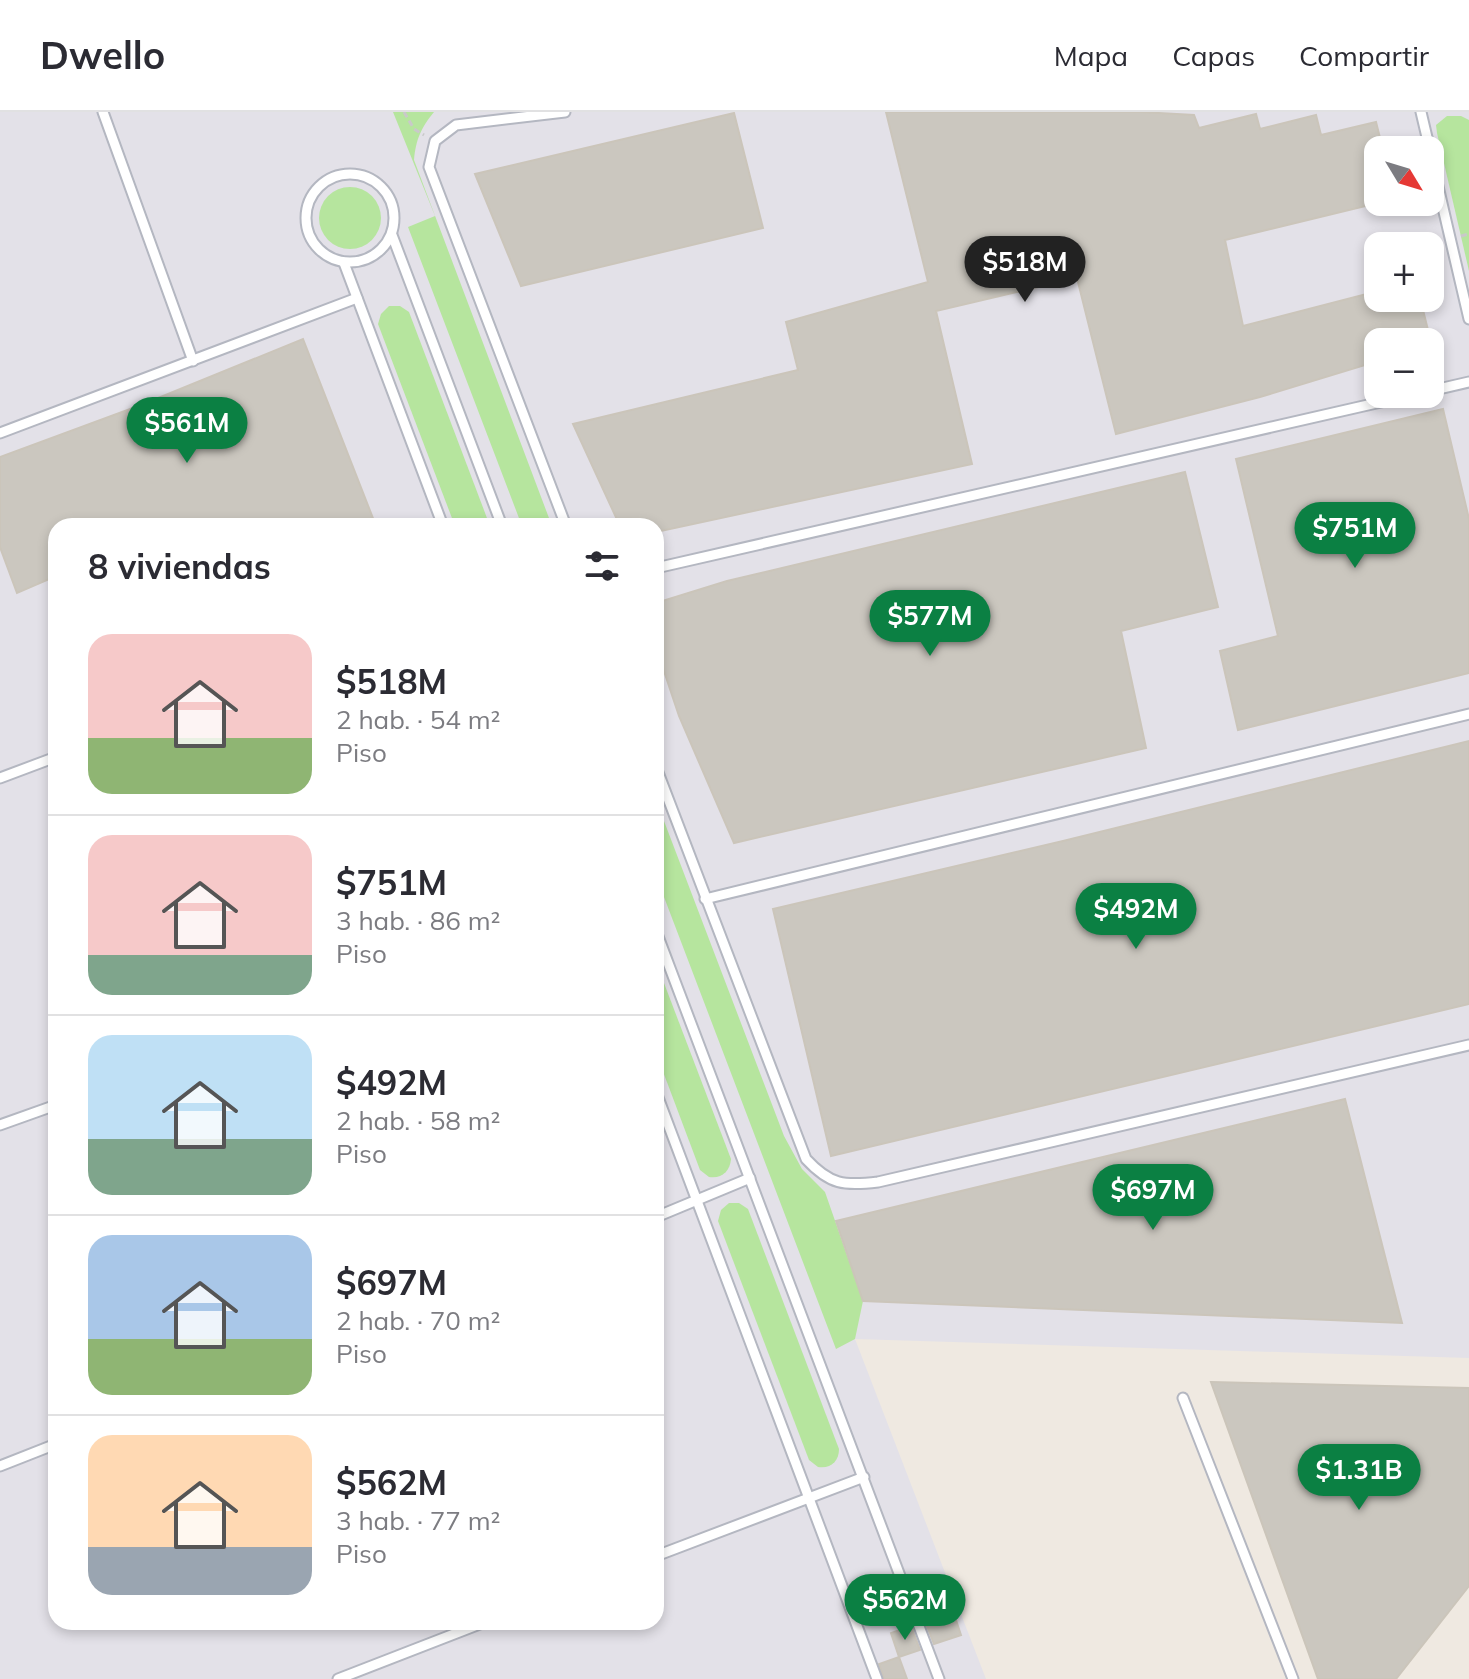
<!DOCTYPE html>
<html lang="es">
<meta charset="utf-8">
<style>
body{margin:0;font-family:Mulish,sans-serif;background:#f2f2f3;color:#2b2b33;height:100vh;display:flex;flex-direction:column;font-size:30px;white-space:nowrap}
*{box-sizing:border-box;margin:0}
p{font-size:26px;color:#7c7c81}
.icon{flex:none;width:44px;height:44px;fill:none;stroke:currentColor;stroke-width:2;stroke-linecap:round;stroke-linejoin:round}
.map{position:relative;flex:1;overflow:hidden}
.drawer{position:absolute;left:48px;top:406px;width:616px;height:1112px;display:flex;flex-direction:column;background:#fff;border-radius:24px;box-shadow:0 4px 12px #0003}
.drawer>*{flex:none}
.needle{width:52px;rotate:128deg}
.buttons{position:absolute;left:1364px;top:24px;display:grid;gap:16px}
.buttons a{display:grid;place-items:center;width:80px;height:80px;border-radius:16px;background:#fff;box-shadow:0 4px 12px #0003;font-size:40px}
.price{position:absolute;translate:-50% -68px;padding:0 18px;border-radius:28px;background:#0b8043;color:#fff;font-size:26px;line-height:52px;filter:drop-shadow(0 2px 4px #0008)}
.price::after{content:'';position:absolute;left:50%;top:48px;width:24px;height:18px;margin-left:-12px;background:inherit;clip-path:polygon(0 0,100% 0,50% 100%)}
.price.selected{background:#222;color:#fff}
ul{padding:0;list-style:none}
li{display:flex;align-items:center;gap:24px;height:200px;padding:0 40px}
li+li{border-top:2px solid #e1e1e2}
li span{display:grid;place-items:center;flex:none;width:224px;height:160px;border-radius:24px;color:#555}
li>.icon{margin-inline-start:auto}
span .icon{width:96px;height:96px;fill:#fffc;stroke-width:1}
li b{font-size:34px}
h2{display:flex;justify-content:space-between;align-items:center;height:96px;padding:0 40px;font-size:34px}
header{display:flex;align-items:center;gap:48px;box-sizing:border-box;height:112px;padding:0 40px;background:#fff;border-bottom:2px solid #e1e1e2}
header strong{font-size:38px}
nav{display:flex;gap:44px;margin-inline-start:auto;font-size:28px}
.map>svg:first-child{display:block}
.industrial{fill:#e3e1e8;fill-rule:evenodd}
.green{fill:#b6e59e}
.building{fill:#cbc7bf;stroke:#cbc5ba;stroke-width:2}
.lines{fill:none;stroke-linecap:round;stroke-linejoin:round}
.lane-casing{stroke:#b4b7c1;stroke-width:13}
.path{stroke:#c9c9c9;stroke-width:3;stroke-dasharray:6 4;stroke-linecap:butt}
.lane{stroke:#fff;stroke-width:9}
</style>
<header>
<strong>Dwello</strong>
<nav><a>Mapa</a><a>Capas</a><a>Compartir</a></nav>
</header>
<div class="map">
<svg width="1469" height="1567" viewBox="0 0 1469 1567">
<rect width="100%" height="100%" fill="#efe9e1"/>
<path class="industrial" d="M0 0H1469V1246L855 1227 986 1567H0ZM1378 38H1430V90H1378ZM1378 134H1430V186H1378ZM1378 230H1430V282H1378ZM56 414H656V1510H56Z"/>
<g class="green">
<path d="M393 0H434C421 16 416 27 414 48L552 414H522L408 115 435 104Z"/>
<polygon points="1447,4 1461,4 1469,8 1469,159 1437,21 1436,13"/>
<circle cx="350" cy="106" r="31"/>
<polygon points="389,194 400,194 409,200 490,414 455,414 378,212 381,202"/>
<polygon points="656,688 784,1024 802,1057 825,1080 863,1189 855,1227 836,1237 656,764"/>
<path d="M656 850 731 1047C730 1059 722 1067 709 1065L700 1058 656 941Z"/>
<path d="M729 1091H739L748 1097 839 1337C839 1349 831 1357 818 1355L809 1348 718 1109 721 1098Z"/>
</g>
<g class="building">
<polygon points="886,0 1141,0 1194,3 1199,16 1256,2 1260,17 1316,3 1321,23 1376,10 1383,38 1378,38 1378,91 1225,128 1243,214 1378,179 1378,186 1420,186 1431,230 1378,230 1378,249 1260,285 1116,322 1077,166 936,199 972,352 656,420 656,414 620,414 573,312 798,258 786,210 928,170"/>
<polygon points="734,1 763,116 521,174 475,62"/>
<polygon points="303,227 376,414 188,414 186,410 175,414 56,414 56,464 17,481 0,435 0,345 141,293"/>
<polygon points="1443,297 1469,407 1469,561 1238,618 1220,539 1278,524 1236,347"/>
<polygon points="1185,360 1218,495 1121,519 1146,636 734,731 679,604 656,535 656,491 727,469"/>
<polygon points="1469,629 1469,892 831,1044 773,797 1063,729"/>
<polygon points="1345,987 1402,1211 863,1189 836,1109"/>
<polygon points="1211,1270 1469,1276 1469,1474 1396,1567 1318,1567"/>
<polygon points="953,1499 961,1523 934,1532 925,1509"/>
<polygon points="911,1514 920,1538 899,1545 891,1521"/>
<polygon points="899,1545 907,1567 884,1567 879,1552"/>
</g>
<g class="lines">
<g class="lane-casing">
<g id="lane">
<polyline points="103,0 193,249"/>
<polyline points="565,0 456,13 435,29 429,55 566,414"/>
<polyline points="1421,0 1430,38"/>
<polyline points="1430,40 1469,207"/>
<circle cx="350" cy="106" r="44"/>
<polyline points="392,123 502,414"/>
<polyline points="344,151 443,414"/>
<polyline points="1430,279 1469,270"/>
<polyline points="0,321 357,186"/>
<polyline points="656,456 1416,282"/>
<path d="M656 655 806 1047C830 1073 844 1074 878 1070L1469 933"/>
<polyline points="0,666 56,645"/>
<polyline points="705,787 1469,602"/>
<polyline points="656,819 939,1567"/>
<polyline points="656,980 877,1567"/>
<polyline points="0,1013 56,993"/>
<polyline points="656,1105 750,1066"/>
<polyline points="1183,1286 1293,1567"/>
<polyline points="0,1354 56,1332"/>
<polyline points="656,1444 864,1365"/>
<polyline points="338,1567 485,1510"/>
</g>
</g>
<g class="path">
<polyline points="404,0 414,17 424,23"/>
<polyline points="1461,124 1469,122"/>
<polyline points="1418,134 1434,130"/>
</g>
<use href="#lane" class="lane"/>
</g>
</svg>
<div class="buttons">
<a><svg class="needle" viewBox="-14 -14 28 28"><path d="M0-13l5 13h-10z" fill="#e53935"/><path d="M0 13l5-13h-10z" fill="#7c7c81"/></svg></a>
<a>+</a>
<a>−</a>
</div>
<b class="price selected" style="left:1025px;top:192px">$518M</b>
<b class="price" style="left:187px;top:353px">$561M</b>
<b class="price" style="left:1355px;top:458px">$751M</b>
<b class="price" style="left:930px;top:546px">$577M</b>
<b class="price" style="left:1136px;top:839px">$492M</b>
<b class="price" style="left:1153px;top:1120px">$697M</b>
<b class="price" style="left:1359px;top:1400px">$1.31B</b>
<b class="price" style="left:905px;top:1530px">$562M</b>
<section class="drawer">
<h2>8 viviendas<svg class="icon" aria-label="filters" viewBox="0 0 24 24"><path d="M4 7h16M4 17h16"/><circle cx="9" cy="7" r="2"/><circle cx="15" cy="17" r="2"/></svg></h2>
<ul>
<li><span style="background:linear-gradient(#f6c9c9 65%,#8fb573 0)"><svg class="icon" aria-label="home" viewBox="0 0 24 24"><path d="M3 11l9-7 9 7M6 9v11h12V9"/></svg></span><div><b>$518M</b><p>2 hab. · 54 m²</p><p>Piso</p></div></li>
<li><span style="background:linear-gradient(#f6c9c9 75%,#7fa58c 0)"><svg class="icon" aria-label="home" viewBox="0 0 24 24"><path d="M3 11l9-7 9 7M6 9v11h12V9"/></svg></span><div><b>$751M</b><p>3 hab. · 86 m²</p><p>Piso</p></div></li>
<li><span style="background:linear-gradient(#bfe0f5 65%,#7fa58c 0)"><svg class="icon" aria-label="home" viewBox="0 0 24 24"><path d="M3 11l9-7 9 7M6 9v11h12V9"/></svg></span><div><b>$492M</b><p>2 hab. · 58 m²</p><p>Piso</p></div></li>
<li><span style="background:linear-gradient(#a9c7e8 65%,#8fb573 0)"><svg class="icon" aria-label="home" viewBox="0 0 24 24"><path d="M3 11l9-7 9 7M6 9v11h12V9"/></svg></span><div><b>$697M</b><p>2 hab. · 70 m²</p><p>Piso</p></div></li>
<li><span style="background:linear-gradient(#ffd9b3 70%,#9aa5b1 0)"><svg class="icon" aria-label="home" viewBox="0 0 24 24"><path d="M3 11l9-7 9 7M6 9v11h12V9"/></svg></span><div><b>$562M</b><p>3 hab. · 77 m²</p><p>Piso</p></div></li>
</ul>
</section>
</div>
